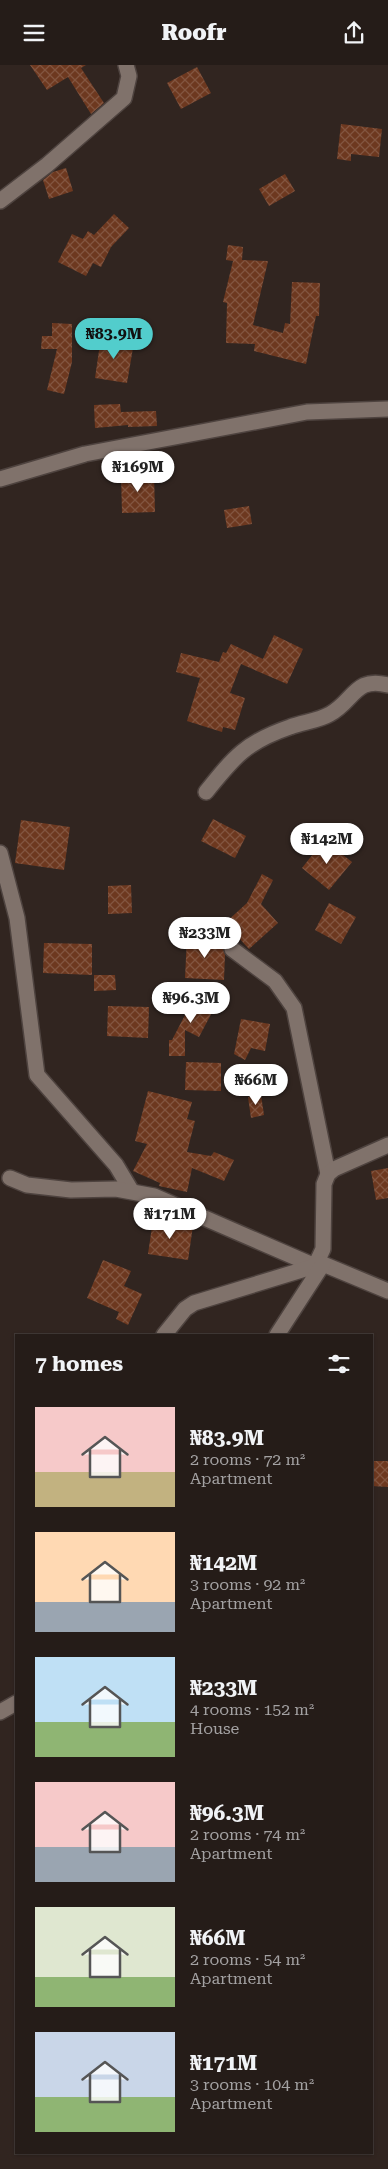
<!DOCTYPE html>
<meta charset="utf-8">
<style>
body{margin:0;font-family:"Roboto Serif",serif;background:#312925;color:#f1f3f6;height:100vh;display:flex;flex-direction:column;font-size:19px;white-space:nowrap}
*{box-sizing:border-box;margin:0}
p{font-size:16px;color:#a3a1a2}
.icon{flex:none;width:28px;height:28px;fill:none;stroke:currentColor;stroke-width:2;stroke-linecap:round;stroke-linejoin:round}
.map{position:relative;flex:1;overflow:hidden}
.sheet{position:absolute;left:15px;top:1269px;width:358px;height:820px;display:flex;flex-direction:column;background:#251c18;border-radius:0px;box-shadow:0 1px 4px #0004,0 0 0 1px #423a37}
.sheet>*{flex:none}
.price{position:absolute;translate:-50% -42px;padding:0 11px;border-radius:18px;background:#fff;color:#222;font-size:16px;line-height:32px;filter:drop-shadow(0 1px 2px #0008)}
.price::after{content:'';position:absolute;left:50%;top:30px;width:15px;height:11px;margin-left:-8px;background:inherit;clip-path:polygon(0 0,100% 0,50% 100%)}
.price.current{background:#52cdcc;color:#111}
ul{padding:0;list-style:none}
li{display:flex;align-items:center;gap:15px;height:125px;padding:0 20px}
li span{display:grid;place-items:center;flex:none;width:140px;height:100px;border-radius:0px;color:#555}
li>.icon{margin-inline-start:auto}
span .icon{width:60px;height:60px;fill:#fffc;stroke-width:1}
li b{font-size:21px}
h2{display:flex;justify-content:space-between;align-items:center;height:60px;padding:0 20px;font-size:21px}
header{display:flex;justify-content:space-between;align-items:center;height:65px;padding:0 20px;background:#251c18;font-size:22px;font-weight:800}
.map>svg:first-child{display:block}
.building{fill:url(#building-cross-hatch)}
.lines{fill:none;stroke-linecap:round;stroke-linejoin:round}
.street-casing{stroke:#4e433f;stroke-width:18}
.street{stroke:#80726b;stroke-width:15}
</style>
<header><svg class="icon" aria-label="menu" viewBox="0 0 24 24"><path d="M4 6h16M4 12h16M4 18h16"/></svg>Roofr<svg class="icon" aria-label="share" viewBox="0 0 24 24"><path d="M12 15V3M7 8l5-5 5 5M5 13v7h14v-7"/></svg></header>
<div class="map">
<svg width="388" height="2104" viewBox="0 0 388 2104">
<defs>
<pattern id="building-cross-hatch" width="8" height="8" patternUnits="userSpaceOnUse" patternTransform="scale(1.25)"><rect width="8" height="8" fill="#6d381f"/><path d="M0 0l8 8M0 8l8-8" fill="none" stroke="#825540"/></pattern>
</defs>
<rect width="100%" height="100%" fill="#312520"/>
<g class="building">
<polygon points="30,0 86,0 81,3 104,38 91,49 68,12 47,25"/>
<polygon points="197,2 211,28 181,44 167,18"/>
<polygon points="341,59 382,64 379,92 351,89 351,96 337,94"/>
<polygon points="66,103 73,126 49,134 43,115 53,107"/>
<polygon points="285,109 295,126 269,141 259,124"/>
<polygon points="114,149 129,163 111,182 101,202 93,198 86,211 58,197 72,169 83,174 88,166 94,170"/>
<polygon points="228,180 243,182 242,195 268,196 253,260 283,268 285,258 290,259 292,217 320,218 319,251 316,251 306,299 254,286 255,279 226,278 227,238 223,237 233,196 226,195"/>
<polygon points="52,258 72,259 72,297 64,329 47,325 57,284 41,284 42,271 52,271"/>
<polygon points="101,272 134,277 127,318 95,313"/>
<polygon points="120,339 121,347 156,346 157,361 128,362 128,360 95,363 94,340"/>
<polygon points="154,408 155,447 122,448 121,409"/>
<polygon points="249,441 252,459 227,463 224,445"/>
<polygon points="274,570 303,584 287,619 241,599 230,628 245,633 235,665 223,662 222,667 187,656 200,613 176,607 181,588 219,597 223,587 226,588 231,579 263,594"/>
<polygon points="213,754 246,771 235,793 201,776"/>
<polygon points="21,755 70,762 64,805 15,798"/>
<polygon points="324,775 352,797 329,825 302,803"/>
<polygon points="262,809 273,815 261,839 278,858 249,884 225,858 247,838"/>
<polygon points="131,820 132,848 108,849 108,821"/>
<polygon points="329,838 356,852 341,879 315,865"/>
<polygon points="187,872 226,874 223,883 225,890 224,915 185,913"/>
<polygon points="44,878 92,879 92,910 43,908"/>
<polygon points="94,910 115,910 116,925 94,926"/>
<polygon points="196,929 216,940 199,972 185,965 185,991 169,991 169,975 172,975"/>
<polygon points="108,941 149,942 148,973 107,971"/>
<polygon points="241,954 270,959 265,986 251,983 245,995 234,989"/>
<polygon points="186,997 221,998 221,1026 185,1025"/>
<polygon points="148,1026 192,1037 187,1054 195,1056 187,1087 211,1091 214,1087 234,1095 224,1116 192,1103 187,1127 159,1121 160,1118 133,1106 147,1079 135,1076"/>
<polygon points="261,1030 264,1050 251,1053 248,1032"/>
<polygon points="388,1103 388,1133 376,1135 371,1106"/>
<polygon points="153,1155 193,1161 188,1195 148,1189"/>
<polygon points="103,1195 131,1206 124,1221 142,1229 128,1260 116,1254 119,1247 87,1233"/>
<polygon points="371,1396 388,1396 388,1422 371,1421"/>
</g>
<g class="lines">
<g class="street-casing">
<g id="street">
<polyline points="0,136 47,100 124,33 129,11 126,0"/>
<polyline points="0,414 85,389 307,347 388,344"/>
<path d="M206 727C234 692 246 677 290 662 303 657 318 656 330 649 354 636 355 611 388 620"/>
<polyline points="0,788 17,853 37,1010 116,1100 131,1125"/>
<polyline points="232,884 275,916 294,943 328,1109"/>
<polyline points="10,1113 27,1120 71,1125 116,1124 154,1131 315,1201 323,1199 388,1226"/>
<polyline points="164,1270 185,1244 194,1238 315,1201 323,1184 324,1119 328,1109 334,1104 388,1080"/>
<polyline points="277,1270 323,1199"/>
<polyline points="0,1647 16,1638"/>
</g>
</g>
<use href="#street" class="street"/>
</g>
</svg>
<b class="price current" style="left:114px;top:295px">₦83.9M</b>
<b class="price" style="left:138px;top:428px">₦169M</b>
<b class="price" style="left:327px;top:800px">₦142M</b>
<b class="price" style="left:205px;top:894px">₦233M</b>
<b class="price" style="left:191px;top:959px">₦96.3M</b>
<b class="price" style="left:256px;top:1041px">₦66M</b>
<b class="price" style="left:170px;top:1175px">₦171M</b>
<section class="sheet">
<h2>7 homes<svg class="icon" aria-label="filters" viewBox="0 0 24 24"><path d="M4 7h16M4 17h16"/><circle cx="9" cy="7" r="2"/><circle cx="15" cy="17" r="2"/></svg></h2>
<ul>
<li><span style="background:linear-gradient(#f6c9c9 65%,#c2b280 0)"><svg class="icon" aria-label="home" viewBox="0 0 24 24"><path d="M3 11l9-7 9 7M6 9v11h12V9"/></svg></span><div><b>₦83.9M</b><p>2 rooms · 72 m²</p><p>Apartment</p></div></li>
<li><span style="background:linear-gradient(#ffd9b3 70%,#9aa5b1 0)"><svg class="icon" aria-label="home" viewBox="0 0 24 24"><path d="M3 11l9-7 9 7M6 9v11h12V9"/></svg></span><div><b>₦142M</b><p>3 rooms · 92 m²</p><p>Apartment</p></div></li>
<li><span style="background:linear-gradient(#bfe0f5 65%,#8fb573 0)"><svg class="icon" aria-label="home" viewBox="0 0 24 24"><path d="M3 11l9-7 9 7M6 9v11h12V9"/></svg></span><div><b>₦233M</b><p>4 rooms · 152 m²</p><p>House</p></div></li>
<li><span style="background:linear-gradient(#f6c9c9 65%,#9aa5b1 0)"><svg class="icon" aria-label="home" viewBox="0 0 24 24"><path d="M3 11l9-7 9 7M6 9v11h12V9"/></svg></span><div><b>₦96.3M</b><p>2 rooms · 74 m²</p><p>Apartment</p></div></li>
<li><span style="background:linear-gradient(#dfe7d0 70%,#8fb573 0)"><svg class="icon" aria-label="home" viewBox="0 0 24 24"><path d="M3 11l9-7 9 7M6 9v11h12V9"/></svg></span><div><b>₦66M</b><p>2 rooms · 54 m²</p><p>Apartment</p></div></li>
<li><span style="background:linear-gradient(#c9d6e8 65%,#8fb573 0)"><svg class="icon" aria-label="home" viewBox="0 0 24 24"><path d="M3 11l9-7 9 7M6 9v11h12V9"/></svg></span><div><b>₦171M</b><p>3 rooms · 104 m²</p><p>Apartment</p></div></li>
</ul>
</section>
</div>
